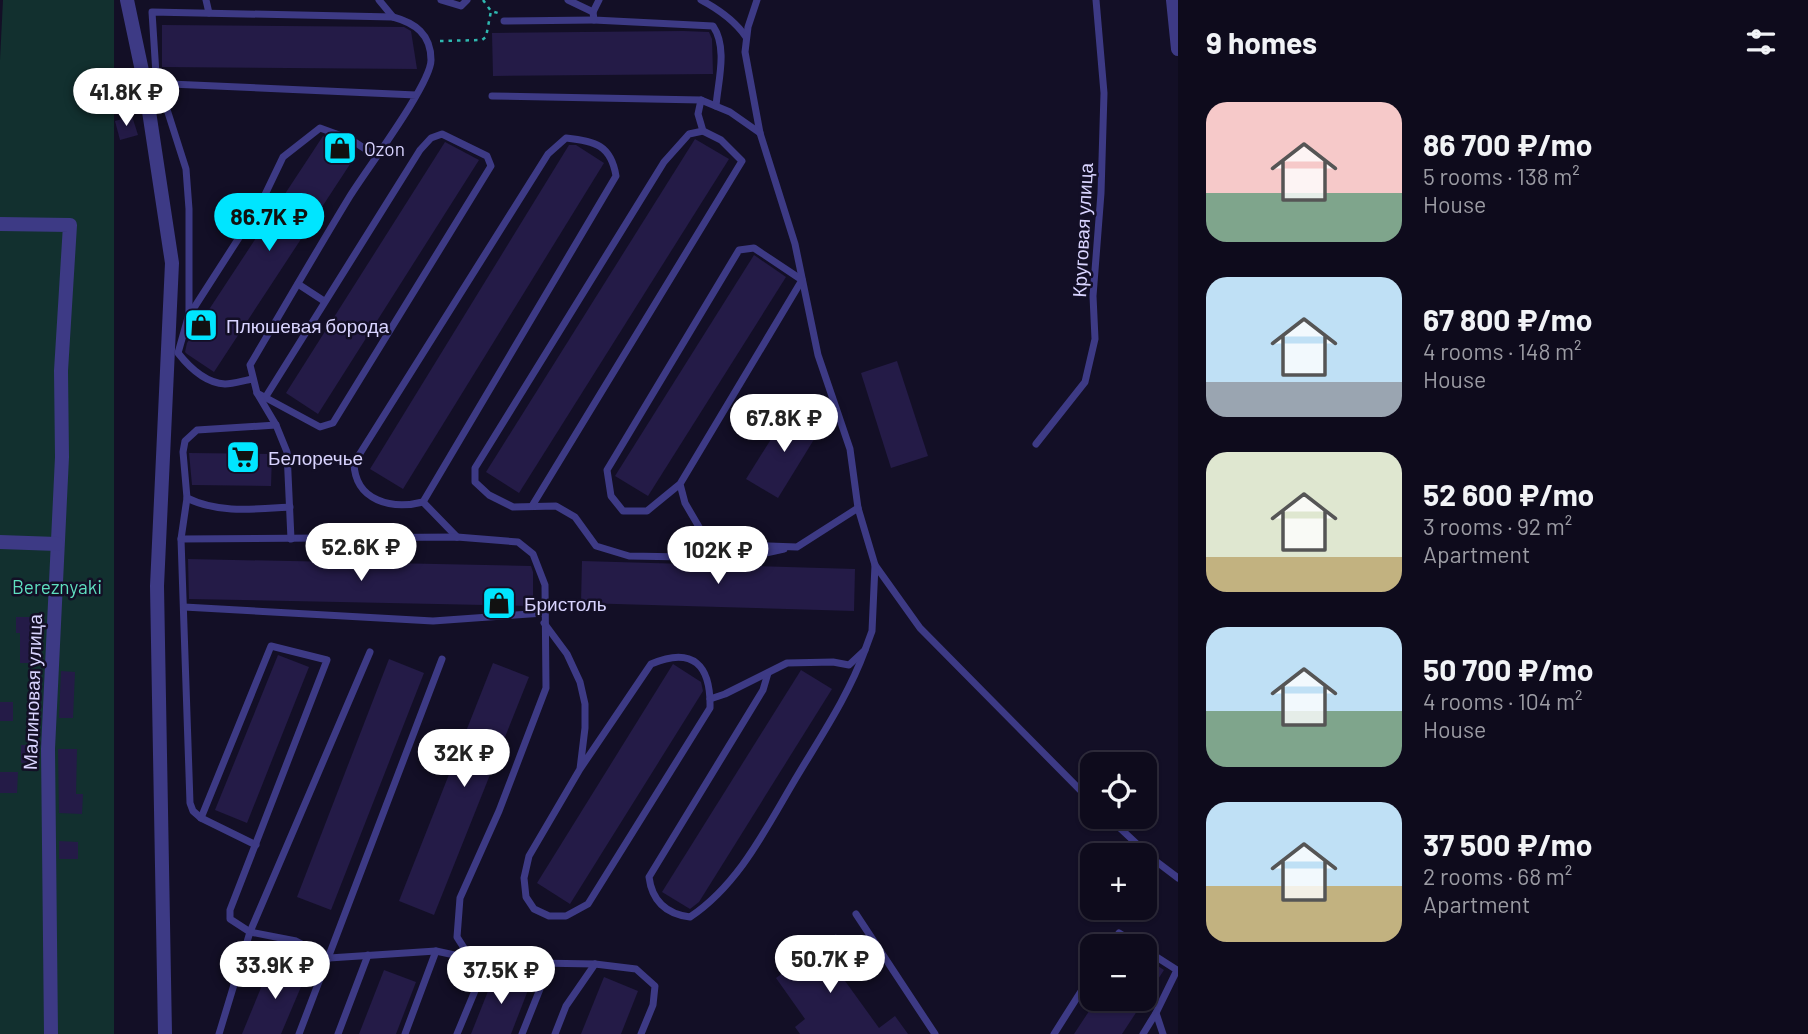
<!DOCTYPE html>
<meta charset="utf-8">
<style>
body{margin:0;font-family:Barlow,sans-serif;background:#1c1929;color:#f1f3f6;height:100vh;display:flex;flex-direction:column;font-size:26px;white-space:nowrap}
*{box-sizing:border-box;margin:0}
p{font-size:23px;color:#9b9ba3}
.icon{flex:none;width:38px;height:38px;fill:none;stroke:currentColor;stroke-width:2;stroke-linecap:round;stroke-linejoin:round}
.map{position:relative;flex:1;overflow:hidden}
.details{display:flex;flex-direction:column;background:#0e0b1c;width:630px}
.details>*{flex:none}
.controls{position:absolute;left:1080px;top:752px;display:grid;gap:14px}
.controls a{display:grid;place-items:center;width:77px;height:77px;border-radius:14px;background:#0e0b1c;box-shadow:0 2px 5px #0004,0 0 0 2px #2e2b3b;font-size:35px}
.price{position:absolute;translate:-50% -60px;padding:0 16px;border-radius:24px;background:#fff;color:#222;font-size:23px;line-height:46px;filter:drop-shadow(0 2px 4px #0008)}
.price::after{content:'';position:absolute;left:50%;top:42px;width:21px;height:16px;margin-left:-10px;background:inherit;clip-path:polygon(0 0,100% 0,50% 100%)}
.price.selected{background:#00e5ff;color:#111}
ul{padding:0;list-style:none}
li{display:flex;align-items:center;gap:21px;height:175px;padding:0 28px}
li span{display:grid;place-items:center;flex:none;width:196px;height:140px;border-radius:21px;color:#555}
li>.icon{margin-inline-start:auto}
span .icon{width:84px;height:84px;fill:#fffc;stroke-width:1}
li b{font-size:30px}
h2{display:flex;justify-content:space-between;align-items:center;height:84px;padding:0 28px;font-size:30px}
main{display:flex;flex:1;min-height:0}
.map>svg:first-child{display:block}
.green{fill:#12302f}
.building{fill:#241b47}
.lines{fill:none;stroke-linecap:round;stroke-linejoin:round}
.path{stroke:#2fb8b0;stroke-width:2.5;stroke-dasharray:3.5 5;stroke-linecap:butt}
.service{stroke:#3d3a85;stroke-width:7}
.minor{stroke:#3d3a85;stroke-width:14}
.labels{text-anchor:middle;dominant-baseline:central;stroke-width:5;stroke-linejoin:round;paint-order:stroke}
.poi-label{font-size:19px;fill:#d9d4ff;stroke:#130f26;text-anchor:start}
.street-label{font-size:19px;fill:#d9d4ff;stroke:#130f26}
.park-label{font-size:19px;fill:#5fe0c0;stroke:#130f26}
</style>
<main>
<div class="map">
<svg width="1178" height="1034" viewBox="0 0 1178 1034">
<rect width="100%" height="100%" fill="#130f26"/>
<polygon class="green" points="3,0 114,0 114,1034 0,1034 0,60"/>
<g class="building">
<polygon points="162,25 404,27 411,31 417,69 162,67"/>
<polygon points="683,31 709,32 712,39 713,74 493,76 492,33"/>
<polygon points="132,116 138,135 120,140 115,121"/>
<polygon points="323,136 356,155 214,372 187,354 185,352 187,343"/>
<polygon points="695,139 729,159 519,493 486,472"/>
<polygon points="445,142 479,160 318,414 286,393"/>
<polygon points="569,145 576,145 604,163 403,489 370,469"/>
<polygon points="754,255 786,277 648,496 615,476"/>
<polygon points="897,361 928,456 891,468 861,373"/>
<polygon points="790,409 821,428 778,498 746,479"/>
<polygon points="189,453 272,454 271,486 192,485"/>
<polygon points="188,559 531,566 533,572 533,606 189,599"/>
<polygon points="582,561 855,569 854,611 581,603"/>
<polygon points="16,617 38,617 37,663 20,663 20,633 16,633"/>
<polygon points="278,655 309,667 247,823 215,810"/>
<polygon points="389,659 424,673 331,910 297,897"/>
<polygon points="493,663 529,677 434,915 399,901"/>
<polygon points="673,664 701,682 703,691 570,904 537,883"/>
<polygon points="801,670 832,689 699,902 690,909 662,892"/>
<polygon points="61,671 75,672 73,718 59,718"/>
<rect x="0" y="702" width="13" height="19"/>
<polygon points="21,745 38,745 39,764 21,763"/>
<polygon points="58,749 77,749 76,794 83,794 82,814 59,813"/>
<polygon points="0,772 18,772 17,793 0,793"/>
<polygon points="59,841 78,842 78,859 59,859"/>
<polygon points="836,934 856,962 840,974 879,1028 895,1016 908,1034 800,1034 795,1027 805,1019 776,978"/>
<polygon points="1144,957 1164,970 1122,1034 1074,1034 1097,999 1144,999"/>
<polygon points="272,961 306,975 281,1034 242,1034"/>
<polygon points="384,970 416,982 396,1034 359,1034"/>
<polygon points="496,971 530,985 511,1034 471,1034"/>
<polygon points="604,977 638,991 621,1034 581,1034"/>
</g>
<g class="lines">
<g class="path">
<polyline points="483,0 491,11 498,13"/>
<polyline points="440,41 482,40 486,37 491,11"/>
</g>
<g class="service">
<polyline points="206,0 209,13"/>
<polyline points="379,0 393,17"/>
<polyline points="441,0 461,6 467,0"/>
<polyline points="568,0 593,12"/>
<path d="M599 0 593 12 594 20 713 26C728 48 718 81 716 106"/>
<path d="M701 0C718 9 735 21 746 37"/>
<polyline points="757,0 748,27 745,52 760,133 795,244 818,355 850,449 858,508 875,565 920,628 1092,802"/>
<polyline points="504,21 594,20"/>
<path d="M156 75 186 169 189 209V314L178 353C189 367 206 383 225 384 234 384 245 380 253 379"/>
<polyline points="492,96 701,100 730,112 760,133"/>
<polyline points="703,131 689,134 664,162 475,468 475,482 489,495 513,507 556,506 575,517 596,546 629,556 743,558 784,549"/>
<path d="M566 138C595 141 611 145 616 176L423 502C392 510 355 501 354 463L548 154Z"/>
<polyline points="298,284 324,301"/>
<polyline points="190,314 260,205 283,157 320,128 350,139 376,156"/>
<polyline points="257,393 320,427 333,423 491,166 487,156 442,134 431,138 420,150 265,398"/>
<path d="M276 425 197 430 185 441 183 452 187 498C219 514 256 509 290 507"/>
<polyline points="1036,444 1085,382 1095,339 1093,296 1101,193 1104,93 1096,0"/>
<polyline points="680,484 647,511 623,511 611,496 607,470 739,250 754,248 802,280 680,484 685,503 706,539 740,545 797,547 858,508"/>
<polyline points="187,498 181,539 190,803 193,811 201,818 256,845"/>
<polyline points="423,502 457,537"/>
<polyline points="532,506 742,161 721,140 703,131 698,114 701,100"/>
<polyline points="181,539 457,537 518,542 533,554 545,585 546,688 499,811 460,898 457,937 471,959"/>
<path d="M291 539 287 452 276 425 257 393 250 365C283 309 316 252 350 196 366 170 431 84 431 60 431 34 415 23 393 17L152 12 156 74 170 84 416 95"/>
<polyline points="184,607 433,621 544,613"/>
<path d="M544 623 567 654 580 682 585 704V728L580 769 529 856 524 878 526 897 534 909 549 916H566L588 904 710 708C711 665 693 646 651 664L580 769"/>
<path d="M768 673 763 690 649 877C652 901 666 914 690 917 741 883 768 824 799 773 823 733 849 694 865 650"/>
<polyline points="710,699 725,694 787,663 833,662 849,665 865,650 872,631 875,565"/>
<polyline points="1108,817 1153,859 1178,878"/>
<polyline points="201,818 271,646 327,660 230,910 230,919 250,932 296,941 329,958 436,951 487,962 595,964 636,969 655,986 653,1005 641,1034"/>
<polyline points="856,914 935,1034"/>
<polyline points="1110,947 1119,933 1141,947"/>
<polyline points="1144,949 1177,970 1156,1013"/>
<polyline points="219,1034 250,932 370,652"/>
<polyline points="299,1034 442,659"/>
<polyline points="338,1034 368,955"/>
<polyline points="405,1034 436,951"/>
<polyline points="457,1034 487,962"/>
<polyline points="522,1034 542,984 545,962"/>
<polyline points="555,1034 566,1006 595,964"/>
<polyline points="1054,1034 1092,974"/>
<polyline points="1143,1034 1156,1013 1163,1034"/>
</g>
<g class="minor">
<polyline points="127,0 145,85 172,263 157,586 165,1034"/>
<polyline points="1173,0 1178,49"/>
<polyline points="0,224 70,225 61,371 62,457 48,749 51,1034"/>
<polyline points="0,542 57,544"/>
</g>
</g>
<defs>
<g id="shop-square" transform="scale(1.75)"><rect x="-9" y="-9" width="18" height="18" rx="4" fill="#00e5ff" stroke="#130f26"/><path d="M-5-2.5h2.3a2.7 3.5 0 0 1 5.4 0H5L5.5 6h-11ZM-1.5-2.5h3a1.5 2.3 0 0 0-3 0Z" fill="#111"/></g>
<g id="supermarket-square" transform="scale(1.75)"><rect x="-9" y="-9" width="18" height="18" rx="4" fill="#00e5ff" stroke="#130f26"/><path d="M-6-5.5h2.5l.6 2H6L4.5 2H-2.5L-4.4-4H-6ZM-1.5 3.2a1.3 1.3 0 1 0 .1 0ZM3 3.2a1.3 1.3 0 1 0 .1 0Z" fill="#111"/></g>
</defs>
<g fill-rule="evenodd">
<use href="#shop-square" x="340" y="148"/>
<use href="#shop-square" x="201" y="325"/>
<use href="#supermarket-square" x="243" y="457"/>
<use href="#shop-square" x="499" y="603"/>
</g>
<g class="labels">
<g class="poi-label">
<text x="364" y="148">Ozon</text>
<text x="226" y="325">Плюшевая борода</text>
<text x="268" y="457">Белоречье</text>
<text x="524" y="603">Бристоль</text>
</g>
<g class="street-label">
<text transform="translate(1082 230) rotate(-87)">Круговая улица</text>
<text transform="translate(32 692) rotate(-88)">Малиновая улица</text>
</g>
<g class="park-label">
<text x="57" y="586">Bereznyaki</text>
</g>
</g>
</svg>
<div class="controls">
<a><svg class="icon" aria-label="locate" viewBox="0 0 24 24"><circle cx="12" cy="12" r="6"/><path d="M12 2v4M12 18v4M2 12h4M18 12h4"/></svg></a>
<a>+</a>
<a>−</a>
</div>
<b class="price" style="left:126px;top:128px">41.8K ₽</b>
<b class="price selected" style="left:269px;top:253px">86.7K ₽</b>
<b class="price" style="left:784px;top:454px">67.8K ₽</b>
<b class="price" style="left:361px;top:583px">52.6K ₽</b>
<b class="price" style="left:718px;top:586px">102K ₽</b>
<b class="price" style="left:464px;top:789px">32K ₽</b>
<b class="price" style="left:830px;top:995px">50.7K ₽</b>
<b class="price" style="left:275px;top:1001px">33.9K ₽</b>
<b class="price" style="left:501px;top:1006px">37.5K ₽</b>
</div>
<section class="details">
<h2>9 homes<svg class="icon" aria-label="filters" viewBox="0 0 24 24"><path d="M4 7h16M4 17h16"/><circle cx="9" cy="7" r="2"/><circle cx="15" cy="17" r="2"/></svg></h2>
<ul>
<li><span style="background:linear-gradient(#f6c9c9 65%,#7fa58c 0)"><svg class="icon" aria-label="home" viewBox="0 0 24 24"><path d="M3 11l9-7 9 7M6 9v11h12V9"/></svg></span><div><b>86 700 ₽/mo</b><p>5 rooms · 138 m²</p><p>House</p></div></li>
<li><span style="background:linear-gradient(#bfe0f5 75%,#9aa5b1 0)"><svg class="icon" aria-label="home" viewBox="0 0 24 24"><path d="M3 11l9-7 9 7M6 9v11h12V9"/></svg></span><div><b>67 800 ₽/mo</b><p>4 rooms · 148 m²</p><p>House</p></div></li>
<li><span style="background:linear-gradient(#dfe7d0 75%,#c2b280 0)"><svg class="icon" aria-label="home" viewBox="0 0 24 24"><path d="M3 11l9-7 9 7M6 9v11h12V9"/></svg></span><div><b>52 600 ₽/mo</b><p>3 rooms · 92 m²</p><p>Apartment</p></div></li>
<li><span style="background:linear-gradient(#bfe0f5 60%,#7fa58c 0)"><svg class="icon" aria-label="home" viewBox="0 0 24 24"><path d="M3 11l9-7 9 7M6 9v11h12V9"/></svg></span><div><b>50 700 ₽/mo</b><p>4 rooms · 104 m²</p><p>House</p></div></li>
<li><span style="background:linear-gradient(#bfe0f5 60%,#c2b280 0)"><svg class="icon" aria-label="home" viewBox="0 0 24 24"><path d="M3 11l9-7 9 7M6 9v11h12V9"/></svg></span><div><b>37 500 ₽/mo</b><p>2 rooms · 68 m²</p><p>Apartment</p></div></li>
</ul>
</section>
</main>
